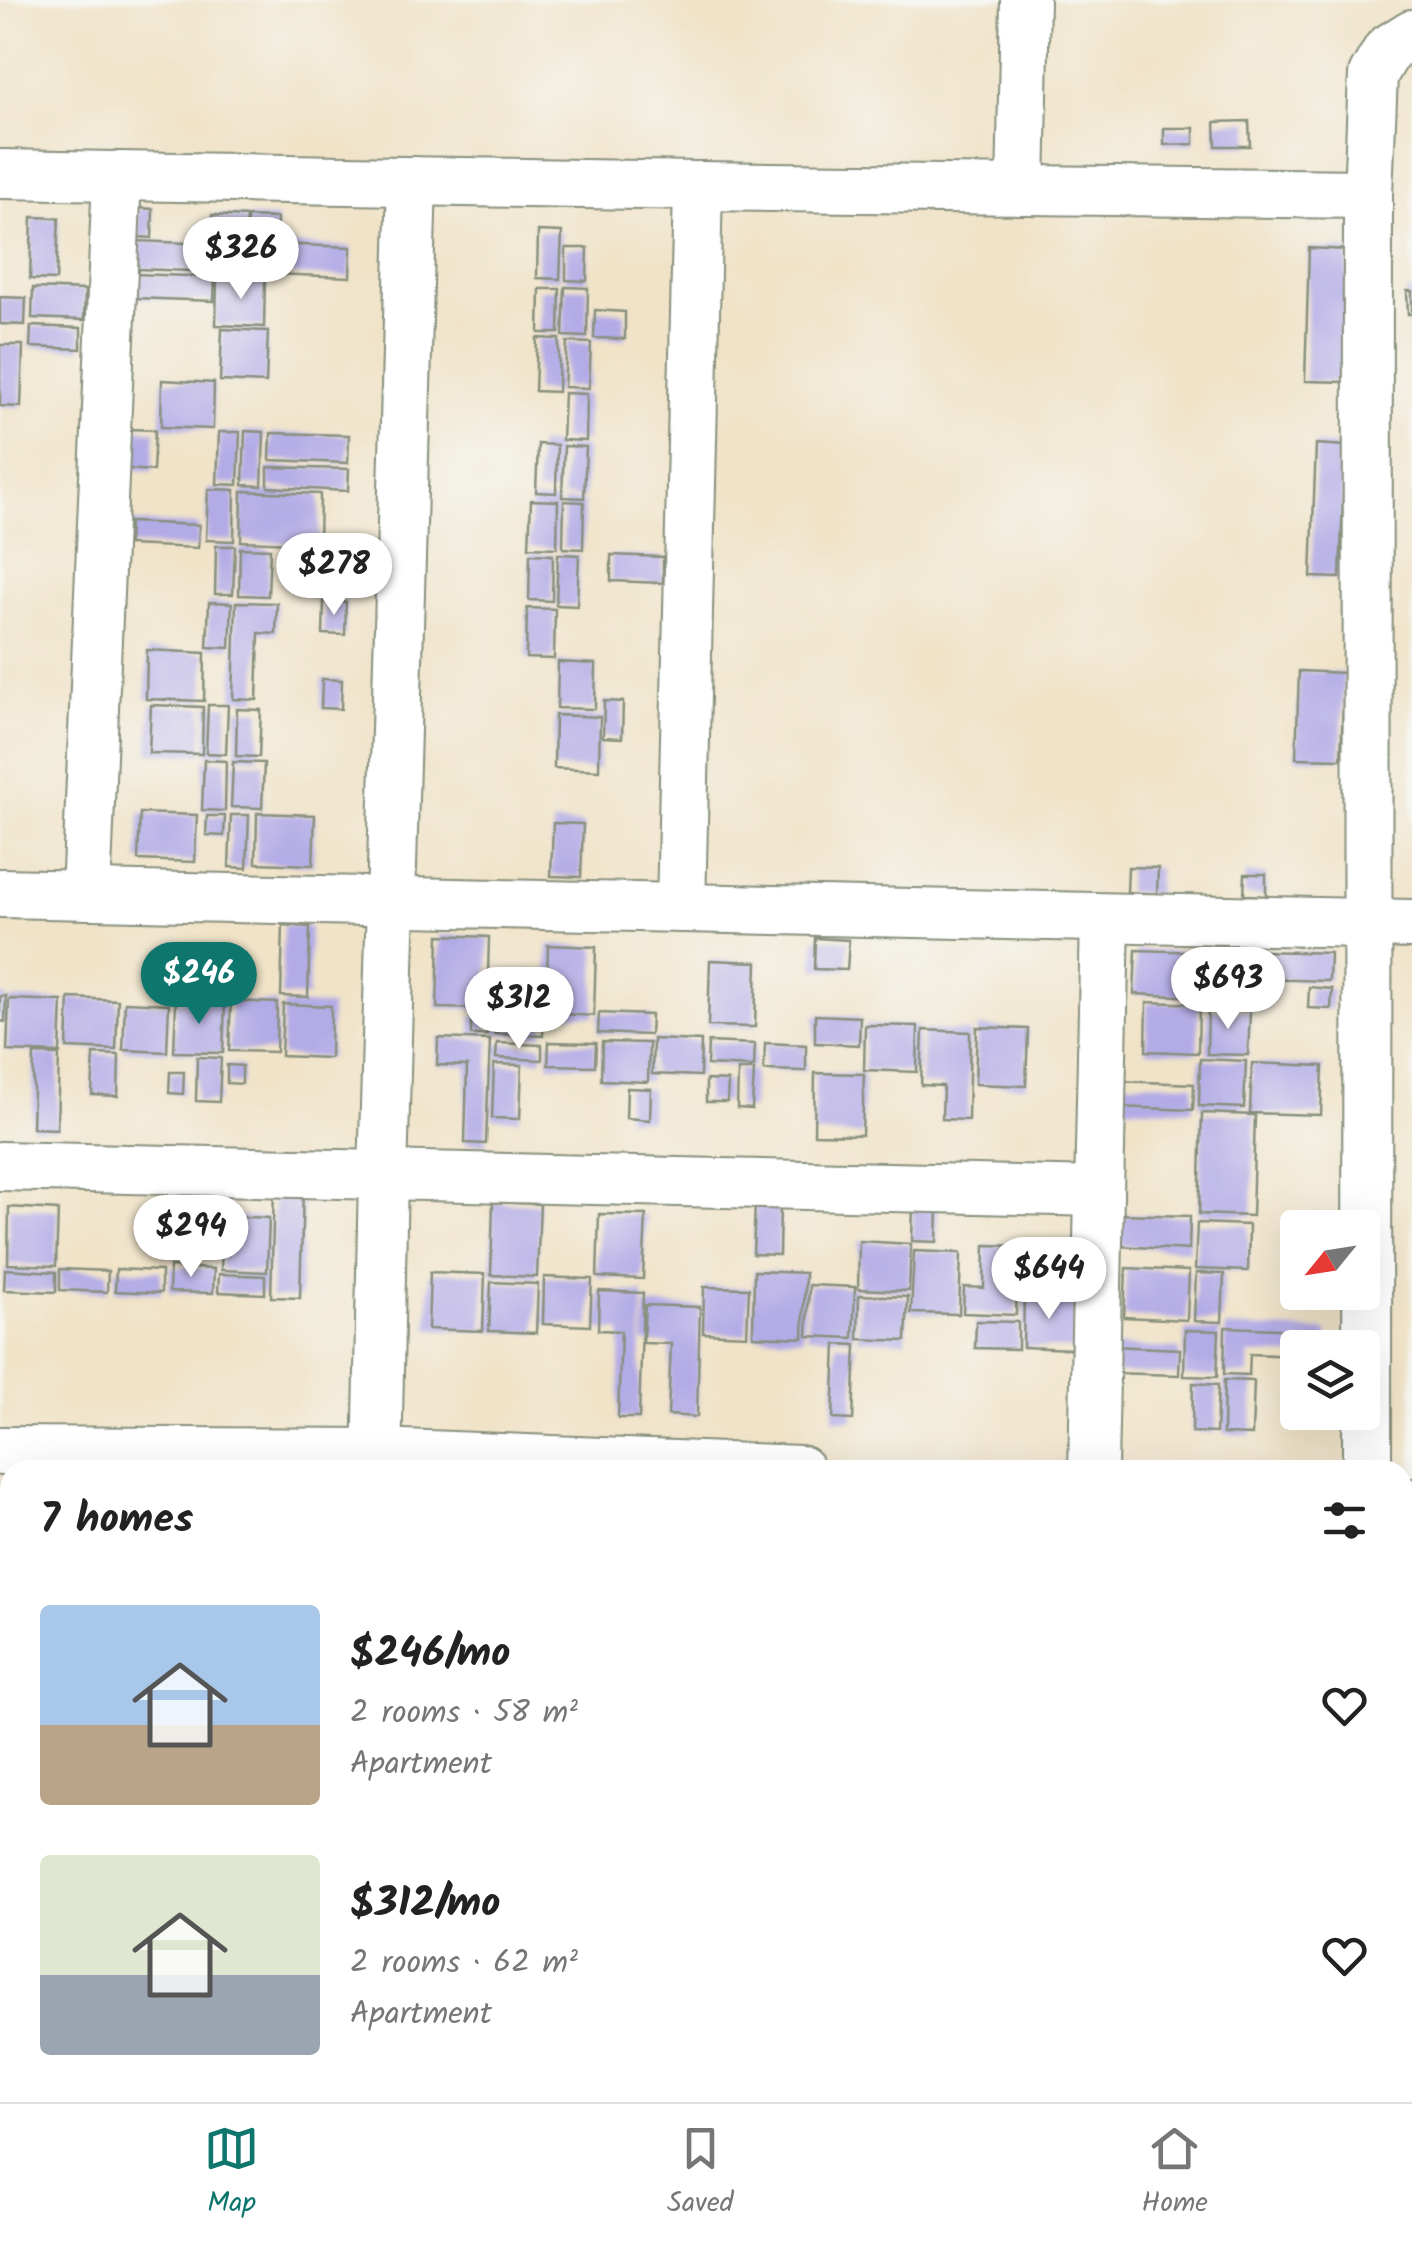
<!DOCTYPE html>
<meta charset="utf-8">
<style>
body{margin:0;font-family:Kalam,sans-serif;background:#f2f2f2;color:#222;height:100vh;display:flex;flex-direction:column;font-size:38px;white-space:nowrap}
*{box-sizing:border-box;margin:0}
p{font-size:32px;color:#767676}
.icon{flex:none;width:55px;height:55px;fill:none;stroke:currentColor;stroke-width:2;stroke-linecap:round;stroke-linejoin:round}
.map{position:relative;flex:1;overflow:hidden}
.sheet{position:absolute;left:0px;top:1460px;width:1412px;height:642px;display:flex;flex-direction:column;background:#fff;border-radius:30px 30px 0 0;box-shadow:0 10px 40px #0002}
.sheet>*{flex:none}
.needle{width:65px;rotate:240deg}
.buttons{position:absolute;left:1280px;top:1210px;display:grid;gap:20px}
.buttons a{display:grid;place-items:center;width:100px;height:100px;border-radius:10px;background:#fff;box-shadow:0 10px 40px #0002;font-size:50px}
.price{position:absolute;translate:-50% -85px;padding:0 22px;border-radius:35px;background:#fff;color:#222;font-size:32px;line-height:65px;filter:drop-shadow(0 2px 5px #0008)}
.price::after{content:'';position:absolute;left:50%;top:60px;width:30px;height:22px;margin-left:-15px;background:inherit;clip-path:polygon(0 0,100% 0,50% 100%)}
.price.active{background:#0f766e;color:#fff}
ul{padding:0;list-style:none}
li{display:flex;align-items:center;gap:30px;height:250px;padding:0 40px}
li span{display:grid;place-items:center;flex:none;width:280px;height:200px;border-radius:10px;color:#555}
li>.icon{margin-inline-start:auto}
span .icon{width:120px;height:120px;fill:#fffc;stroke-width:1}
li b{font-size:42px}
h2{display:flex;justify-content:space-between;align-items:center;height:120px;padding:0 40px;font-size:42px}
.tabs{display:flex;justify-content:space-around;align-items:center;height:140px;border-top:2px solid #e0e0e0;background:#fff;font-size:28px;color:#767676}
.tabs a{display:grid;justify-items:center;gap:5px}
.tabs .active{color:#0f766e}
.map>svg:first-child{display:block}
.building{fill:#b3abe6}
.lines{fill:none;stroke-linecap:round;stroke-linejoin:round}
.minor-casing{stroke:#88907e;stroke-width:52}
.minor{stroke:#fff;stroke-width:48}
</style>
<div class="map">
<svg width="1412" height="2102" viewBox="0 0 1412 2102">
<rect width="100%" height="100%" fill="#f6f6f2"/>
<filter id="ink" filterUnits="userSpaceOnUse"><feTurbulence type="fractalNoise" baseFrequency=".01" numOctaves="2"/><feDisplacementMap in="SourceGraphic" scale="20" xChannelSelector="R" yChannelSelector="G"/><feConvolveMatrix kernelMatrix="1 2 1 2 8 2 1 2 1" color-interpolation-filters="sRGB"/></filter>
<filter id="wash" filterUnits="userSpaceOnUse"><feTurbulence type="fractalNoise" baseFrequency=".0048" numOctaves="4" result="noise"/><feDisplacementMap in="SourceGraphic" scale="40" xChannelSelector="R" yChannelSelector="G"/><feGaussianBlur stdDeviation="2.25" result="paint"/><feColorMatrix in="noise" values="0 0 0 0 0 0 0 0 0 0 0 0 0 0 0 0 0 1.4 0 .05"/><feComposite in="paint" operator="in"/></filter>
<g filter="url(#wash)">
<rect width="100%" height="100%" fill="#f0e3c8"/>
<g id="blocks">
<g class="building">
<polygon points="1249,121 1250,146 1216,146 1215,122"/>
<polygon points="1164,128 1194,128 1194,144 1164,145"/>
<polygon points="138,208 153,209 152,238 137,237"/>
<polygon points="212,215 246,217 244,273 137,269 138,241 211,244"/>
<polygon points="32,217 59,218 56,280 30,279"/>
<polygon points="247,217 277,218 276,244 351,247 350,277 245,273"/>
<polygon points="538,231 562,232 560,279 537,278"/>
<polygon points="566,248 588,248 587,281 566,280"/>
<polygon points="1309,248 1349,250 1345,382 1305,381"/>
<polygon points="134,274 215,277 214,301 134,298"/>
<polygon points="217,277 265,278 264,327 216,325"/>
<polygon points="565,287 588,288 587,337 563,336"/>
<polygon points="33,288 85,290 84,320 32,318"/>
<polygon points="540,289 560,289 559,333 539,333"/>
<polygon points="1407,291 1412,291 1412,314 1408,314"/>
<polygon points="0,297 26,298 25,325 0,324"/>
<polygon points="595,310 625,312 625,339 594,338"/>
<polygon points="31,326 81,328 81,349 30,347"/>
<polygon points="222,329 268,331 266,383 220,381"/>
<polygon points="537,338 559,339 558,392 535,391"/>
<polygon points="567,342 591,343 589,388 564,387"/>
<polygon points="0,345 23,345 21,407 0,406"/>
<polygon points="162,380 214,383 213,429 161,427"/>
<polygon points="564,393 587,394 586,441 562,440"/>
<polygon points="129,429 155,430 153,471 128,469"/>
<polygon points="245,431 264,432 262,486 243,485"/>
<polygon points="219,432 240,432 238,485 217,484"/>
<polygon points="271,433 349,435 348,463 270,460"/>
<polygon points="538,444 557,445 556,493 536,492"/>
<polygon points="1316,444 1345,446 1340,578 1311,577"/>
<polygon points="564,446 586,447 584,498 562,497"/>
<polygon points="268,467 349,469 348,491 268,487"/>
<polygon points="208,489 235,490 234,541 206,540"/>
<polygon points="242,491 320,494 319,544 241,541"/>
<polygon points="531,500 558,501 557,548 529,547"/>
<polygon points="564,501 584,502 583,549 563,548"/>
<polygon points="129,522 199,525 198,548 128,545"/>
<polygon points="216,546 235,546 233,594 215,594"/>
<polygon points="240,548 270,549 268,596 239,595"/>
<polygon points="530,554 553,555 552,601 529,600"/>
<polygon points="558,554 579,555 577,606 556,605"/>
<polygon points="611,555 663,557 663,583 611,581"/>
<polygon points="324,601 346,602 345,635 323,634"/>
<polygon points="209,602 232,603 230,648 207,647"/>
<polygon points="236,602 277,603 276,634 259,633 257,700 233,699"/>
<polygon points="527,608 555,609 554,659 526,658"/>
<polygon points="147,650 205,653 204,701 146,699"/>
<polygon points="558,662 596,664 595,709 557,708"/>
<polygon points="1299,671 1344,673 1341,759 1296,758"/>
<polygon points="322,679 342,680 341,709 321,708"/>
<polygon points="604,701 623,702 622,738 603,737"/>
<polygon points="151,705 203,707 202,754 149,753"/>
<polygon points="208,705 228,705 226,754 206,753"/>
<polygon points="237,709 261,710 259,757 236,756"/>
<polygon points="555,715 600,717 599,770 554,768"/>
<polygon points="204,760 226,761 225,811 202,810"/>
<polygon points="233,762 264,763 262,808 231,807"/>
<polygon points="140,813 197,815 195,862 138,860"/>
<polygon points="257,813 315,815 313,865 256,863"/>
<polygon points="231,815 249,815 247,868 229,867"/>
<polygon points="207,816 225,816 224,836 206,835"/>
<polygon points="553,823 583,824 581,877 551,876"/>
<polygon points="1128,867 1158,868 1157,894 1127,892"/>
<polygon points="1245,874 1266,874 1266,896 1244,895"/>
<polygon points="283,925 310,927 308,997 281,996"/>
<polygon points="439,935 489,937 487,1009 437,1008"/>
<polygon points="815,938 849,940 847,970 814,969"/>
<polygon points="548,945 596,947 594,1016 546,1013"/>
<polygon points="1136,950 1201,952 1199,997 1134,994"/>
<polygon points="1262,951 1330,953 1329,981 1261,979"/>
<polygon points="1208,952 1255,954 1253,1004 1206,1002"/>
<polygon points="710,960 757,962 755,1027 708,1026"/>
<polygon points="523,972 545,973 543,1036 494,1034 496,1000 522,1001"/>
<polygon points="1309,987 1332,989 1331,1009 1308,1008"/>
<polygon points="0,996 6,996 5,1022 0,1021"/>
<polygon points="69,998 118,1000 116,1050 67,1048"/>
<polygon points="9,999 62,1001 60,1053 7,1051"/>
<polygon points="176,1001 225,1003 223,1053 174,1052"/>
<polygon points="231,1001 277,1003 276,1052 229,1051"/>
<polygon points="125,1002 169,1004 167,1052 123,1050"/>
<polygon points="1147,1002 1199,1004 1198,1053 1146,1051"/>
<polygon points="283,1004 331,1006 330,1058 281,1056"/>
<polygon points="1208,1010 1250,1011 1248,1055 1207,1054"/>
<polygon points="599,1013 651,1015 650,1035 598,1033"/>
<polygon points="815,1015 860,1017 859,1045 815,1043"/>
<polygon points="471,1016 487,1017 487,1035 471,1035"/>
<polygon points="865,1025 918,1026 917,1072 864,1070"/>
<polygon points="977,1027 1028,1029 1026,1086 975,1084"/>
<polygon points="923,1030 970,1032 968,1120 942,1119 943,1086 921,1085"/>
<polygon points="438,1038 490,1040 486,1144 465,1143 467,1066 437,1065"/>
<polygon points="653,1039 701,1041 700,1076 652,1074"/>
<polygon points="549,1042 596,1043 595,1066 548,1065"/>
<polygon points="602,1042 649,1043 648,1082 601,1080"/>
<polygon points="708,1042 755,1044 754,1067 707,1065"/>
<polygon points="497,1043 542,1045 542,1060 496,1058"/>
<polygon points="765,1043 806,1045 806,1071 764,1070"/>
<polygon points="34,1054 59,1055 57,1129 32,1128"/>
<polygon points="94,1054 119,1055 118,1096 92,1095"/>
<polygon points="197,1057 221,1058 219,1102 196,1101"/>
<polygon points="1200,1059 1246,1061 1244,1108 1199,1106"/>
<polygon points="1252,1063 1323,1066 1321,1115 1250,1113"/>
<polygon points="494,1064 522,1065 520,1119 492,1118"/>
<polygon points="227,1065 242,1066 242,1084 227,1083"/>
<polygon points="738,1070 754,1070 752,1109 737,1108"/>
<polygon points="170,1072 184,1072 183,1094 169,1093"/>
<polygon points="815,1073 864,1074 862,1135 814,1134"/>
<polygon points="706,1080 728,1081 727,1102 706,1102"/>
<polygon points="1118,1081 1194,1084 1193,1110 1117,1107"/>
<polygon points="627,1088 651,1089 650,1120 626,1118"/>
<polygon points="1202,1113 1255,1115 1252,1216 1199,1214"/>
<polygon points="274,1189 303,1190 300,1298 271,1297"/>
<polygon points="493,1202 540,1204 537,1277 491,1275"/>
<polygon points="755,1204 780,1205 779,1255 753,1254"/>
<polygon points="913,1204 938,1205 937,1242 912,1241"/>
<polygon points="9,1207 58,1210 56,1266 8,1264"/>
<polygon points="599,1214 646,1215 643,1279 597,1277"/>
<polygon points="1119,1214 1190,1216 1189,1250 1118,1246"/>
<polygon points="223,1216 269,1218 267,1272 221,1270"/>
<polygon points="1197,1223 1249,1225 1248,1271 1195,1269"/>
<polygon points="859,1241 911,1244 909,1291 858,1289"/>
<polygon points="985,1245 1018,1246 1016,1315 963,1313 964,1287 984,1288"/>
<polygon points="914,1251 961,1253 959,1314 911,1313"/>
<polygon points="170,1267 214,1269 213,1293 169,1292"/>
<polygon points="1126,1268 1189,1271 1187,1320 1124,1317"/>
<polygon points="5,1269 56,1272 56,1292 4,1290"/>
<polygon points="60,1269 108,1271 107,1292 60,1290"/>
<polygon points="116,1269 161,1271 161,1293 115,1291"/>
<polygon points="754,1271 805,1273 803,1338 753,1336"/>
<polygon points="430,1272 485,1274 483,1331 428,1329"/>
<polygon points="1196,1273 1224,1274 1222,1322 1194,1321"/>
<polygon points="219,1274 265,1276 265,1294 218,1292"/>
<polygon points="544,1277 592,1279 590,1326 543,1324"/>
<polygon points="491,1282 538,1284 536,1333 489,1331"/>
<polygon points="809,1285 855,1287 853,1338 807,1336"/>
<polygon points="704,1287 749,1288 747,1335 703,1333"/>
<polygon points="599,1291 643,1293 639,1418 618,1418 621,1331 598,1330"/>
<polygon points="859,1295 908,1297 906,1341 858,1339"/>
<polygon points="1024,1295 1075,1297 1073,1349 1023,1347"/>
<polygon points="645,1305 700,1307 697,1417 668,1415 671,1344 643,1343"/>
<polygon points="976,1321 1018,1322 1018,1349 975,1348"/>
<polygon points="1225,1327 1327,1331 1327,1348 1298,1348 1298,1356 1250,1354 1249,1375 1224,1374"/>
<polygon points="1185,1330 1219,1331 1217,1377 1184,1376"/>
<polygon points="836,1344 856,1345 853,1420 833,1419"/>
<polygon points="1110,1346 1180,1349 1179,1375 1110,1373"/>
<polygon points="1224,1380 1254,1381 1252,1435 1223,1434"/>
<polygon points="1193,1383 1218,1385 1216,1433 1192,1432"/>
<polygon points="1412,1587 1412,1613 1402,1613 1402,1588"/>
<polygon points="1412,1654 1412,1678 1404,1679 1403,1655"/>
<polygon points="1402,1799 1412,1799 1412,1829 1402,1830"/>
<rect x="1402" y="1919" width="10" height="22"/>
<polygon points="1412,1952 1412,1981 1402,1981 1402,1953"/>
<polygon points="1407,1998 1412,1998 1412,2021 1408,2021"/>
<polygon points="1186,2092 1232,2092 1231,2102 1186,2102"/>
</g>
</g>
</g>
<g filter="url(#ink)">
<use href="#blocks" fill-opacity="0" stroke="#88907e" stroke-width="2.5"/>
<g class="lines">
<g class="minor-casing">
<g id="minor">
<polyline points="0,174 698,186 1368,194"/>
<polyline points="1021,190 1025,0"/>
<polyline points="0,893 1412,924"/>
<polyline points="86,895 117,176"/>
<polyline points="681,908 698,186"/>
<polyline points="0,1166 1099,1192"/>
<polyline points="0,1451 378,1453 800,1470"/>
<polyline points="377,1470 383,1175 412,181"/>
<polyline points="1093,1470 1105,918"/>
<polyline points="1367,1470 1368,194 1373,75 1388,49 1412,34"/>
<polyline points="1402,1503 1412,1503"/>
<polyline points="0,1755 1,1726"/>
<polyline points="1368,2092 1368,2102"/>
<polyline points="0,2095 280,2102"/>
<polyline points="356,2102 356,2092"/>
<polyline points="652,2102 652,2092"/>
</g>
</g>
<use href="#minor" class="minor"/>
</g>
</g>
</svg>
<div class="buttons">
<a><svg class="needle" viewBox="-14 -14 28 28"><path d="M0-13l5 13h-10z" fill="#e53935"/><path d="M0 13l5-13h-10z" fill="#767676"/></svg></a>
<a><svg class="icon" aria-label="layers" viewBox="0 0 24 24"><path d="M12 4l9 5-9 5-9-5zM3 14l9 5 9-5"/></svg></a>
</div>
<b class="price" style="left:241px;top:302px">$326</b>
<b class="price" style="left:334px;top:618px">$278</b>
<b class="price active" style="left:199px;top:1027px">$246</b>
<b class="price" style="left:1228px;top:1032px">$693</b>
<b class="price" style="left:519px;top:1052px">$312</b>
<b class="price" style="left:191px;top:1280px">$294</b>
<b class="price" style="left:1049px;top:1322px">$644</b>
<section class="sheet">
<h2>7 homes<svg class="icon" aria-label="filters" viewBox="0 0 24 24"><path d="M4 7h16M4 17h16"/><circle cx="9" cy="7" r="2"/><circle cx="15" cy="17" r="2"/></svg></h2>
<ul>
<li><span style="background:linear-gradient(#a9c7e8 60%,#b9a48a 0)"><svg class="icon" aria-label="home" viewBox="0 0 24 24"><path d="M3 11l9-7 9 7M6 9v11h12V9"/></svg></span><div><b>$246/mo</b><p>2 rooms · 58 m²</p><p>Apartment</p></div><svg class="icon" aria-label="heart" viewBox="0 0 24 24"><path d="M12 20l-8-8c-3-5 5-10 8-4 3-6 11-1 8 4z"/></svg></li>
<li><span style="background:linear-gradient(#dfe7d0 60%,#9aa5b1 0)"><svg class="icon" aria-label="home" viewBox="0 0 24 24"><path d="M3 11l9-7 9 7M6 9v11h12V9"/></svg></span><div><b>$312/mo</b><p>2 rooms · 62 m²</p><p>Apartment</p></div><svg class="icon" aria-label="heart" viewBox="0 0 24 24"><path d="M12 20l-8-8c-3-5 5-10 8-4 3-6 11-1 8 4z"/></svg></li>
</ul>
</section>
</div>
<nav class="tabs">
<a class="active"><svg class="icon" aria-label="map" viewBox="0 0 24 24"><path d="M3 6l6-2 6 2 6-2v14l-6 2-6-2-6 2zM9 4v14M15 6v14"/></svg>Map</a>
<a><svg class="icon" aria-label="saved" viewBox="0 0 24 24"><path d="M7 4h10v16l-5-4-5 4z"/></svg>Saved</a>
<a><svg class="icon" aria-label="home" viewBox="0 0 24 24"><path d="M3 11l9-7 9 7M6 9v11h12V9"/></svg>Home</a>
</nav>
